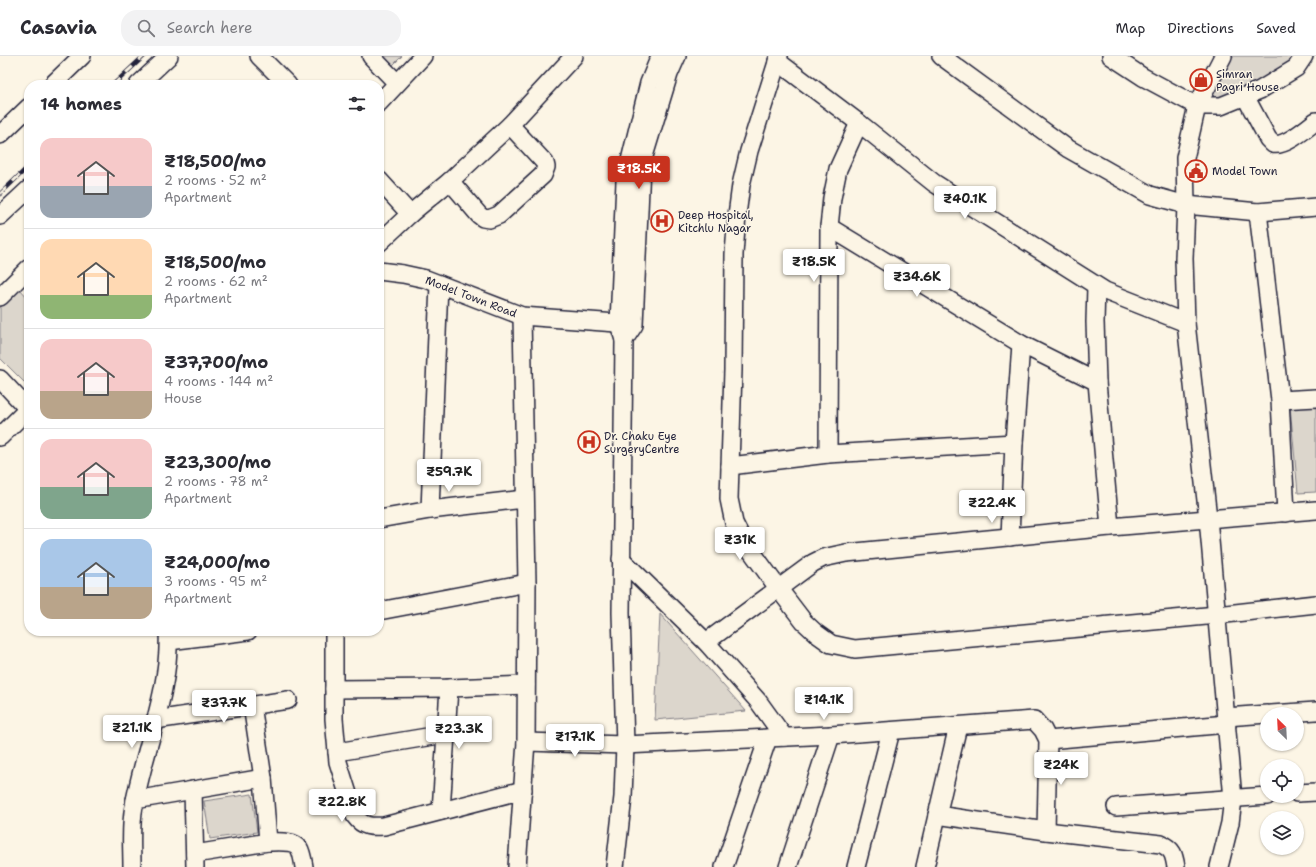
<!DOCTYPE html>
<meta charset="utf-8">
<style>
body{margin:0;font-family:"Shantell Sans",sans-serif;background:#f2f2f3;color:#2b2b33;height:100vh;display:flex;flex-direction:column;font-size:15px;white-space:nowrap}
*{box-sizing:border-box;margin:0}
p{font-size:13px;color:#7c7c81}
.icon{flex:none;width:22px;height:22px;fill:none;stroke:currentColor;stroke-width:2;stroke-linecap:round;stroke-linejoin:round}
.map{position:relative;flex:1;overflow:hidden}
.sheet{position:absolute;left:24px;top:24px;width:360px;height:556px;display:flex;flex-direction:column;background:#fff;border-radius:16px;box-shadow:0 1px 3px #0004}
.sheet>*{flex:none}
.needle{width:26px;rotate:336deg}
.controls{position:absolute;left:1260px;top:651px;display:grid;gap:8px}
.controls a{display:grid;place-items:center;width:44px;height:44px;border-radius:50%;background:#fff;box-shadow:0 1px 3px #0004;font-size:20px}
.price{position:absolute;translate:-50% -34px;padding:0 9px;border-radius:4px;background:#fff;color:#222;font-size:13px;line-height:26px;filter:drop-shadow(0 1px 2px #0008)}
.price::after{content:'';position:absolute;left:50%;top:24px;width:12px;height:9px;margin-left:-6px;background:inherit;clip-path:polygon(0 0,100% 0,50% 100%)}
.price.on{background:#c8321e;color:#fff}
ul{padding:0;list-style:none}
li{display:flex;align-items:center;gap:12px;height:100px;padding:0 16px}
li+li{border-top:1px solid #e1e1e2}
li span{display:grid;place-items:center;flex:none;width:112px;height:80px;border-radius:12px;color:#555}
li>.icon{margin-inline-start:auto}
span .icon{width:48px;height:48px;fill:#fffc;stroke-width:1}
li b{font-size:17px}
h2{display:flex;justify-content:space-between;align-items:center;height:48px;padding:0 16px;font-size:17px}
header{display:flex;align-items:center;gap:24px;box-sizing:border-box;height:56px;padding:0 20px;background:#fff;border-bottom:1px solid #e1e1e2}
header strong{font-size:19px}
nav{display:flex;gap:22px;margin-inline-start:auto;font-size:14px}
.search{width:280px;height:36px;background:#f2f2f3;display:flex;align-items:center;gap:10px;box-sizing:border-box;padding:0 14px;border-radius:16px;color:#7c7c81;font-size:15px}
.map>svg:first-child{display:block}
.green{fill:#dcd6cc;stroke:#7f7c84}
.lines{fill:none;stroke-linecap:round;stroke-linejoin:round}
.minor-casing{stroke:#22223b;stroke-width:20}
.minor{stroke:#fcf5e5;stroke-width:17}
.rail-casing{stroke:#22223b;stroke-width:4.5}
.rail{stroke:#fcf5e5;stroke-width:3;stroke-dasharray:9;stroke-linecap:butt}
.labels{text-anchor:middle;dominant-baseline:central;stroke-width:3;stroke-linejoin:round;paint-order:stroke}
.poi-label{font-size:11px;fill:#22223b;stroke:#fcf5e5;text-anchor:start}
.street-label{font-size:11px;fill:#22223b;stroke:#fcf5e5}
</style>
<header>
<strong>Casavia</strong>
<div class="search"><svg class="icon" aria-label="search" viewBox="0 0 24 24"><circle cx="10" cy="10" r="6"/><path d="M15 15l6 6"/></svg>Search here</div>
<nav><a>Map</a><a>Directions</a><a>Saved</a></nav>
</header>
<div class="map">
<svg width="1316" height="811" viewBox="0 0 1316 811">
<rect width="100%" height="100%" fill="#fcf5e5"/>
<filter id="ink" filterUnits="userSpaceOnUse"><feTurbulence type="fractalNoise" baseFrequency=".025" numOctaves="2"/><feDisplacementMap in="SourceGraphic" scale="8" xChannelSelector="R" yChannelSelector="G"/><feConvolveMatrix kernelMatrix="1 2 1 2 8 2 1 2 1" color-interpolation-filters="sRGB"/></filter>
<g filter="url(#ink)">
<g class="green">
<polygon points="381,0 402,0 391,11"/>
<polygon points="1225,0 1302,0 1259,31 1201,47"/>
<polygon points="20,233 29,243 29,321 24,326 0,302 0,252"/>
<polygon points="1316,347 1316,436 1298,437 1290,350"/>
<polygon points="660,558 746,655 655,664"/>
<polygon points="252,738 257,776 210,783 204,745"/>
</g>
<g class="lines">
<g class="minor-casing">
<g id="minor">
<polyline points="259,0 288,29"/>
<polyline points="371,0 397,27"/>
<polyline points="779,0 749,95 741,129 737,159 734,198 733,314 729,443 734,467 741,481 778,532 804,566 817,578 831,588 855,593 1217,559 1316,548"/>
<polyline points="941,0 1067,92 1150,139 1186,149 1258,156 1316,151"/>
<polyline points="1111,0 1143,21 1197,50 1221,50 1260,34 1296,12 1304,0"/>
<polyline points="777,5 859,67 934,127 1105,235 1186,267"/>
<polyline points="52,29 82,0"/>
<polyline points="138,29 169,0"/>
<path d="M1245 40 1268 83 1273 88C1285 91 1307 72 1316 65"/>
<polyline points="379,47 423,0"/>
<polyline points="0,79 29,51"/>
<polyline points="379,124 410,158"/>
<polyline points="450,125 479,159 483,162 489,163 499,159 543,119 546,111 545,107 510,69"/>
<polyline points="1258,156 1280,344 1286,457"/>
<polyline points="0,160 29,133"/>
<polyline points="829,171 1021,288"/>
<polyline points="379,187 410,158 450,125 510,69 574,0"/>
<polyline points="379,215 403,218 426,223 522,260 630,268"/>
<polyline points="1096,230 1095,266 1097,326"/>
<polyline points="0,241 29,212"/>
<polyline points="624,284 634,269 641,110 669,18 677,0"/>
<polyline points="0,323 28,353"/>
<polyline points="1280,344 1316,342"/>
<polyline points="0,381 29,352"/>
<polyline points="828,398 829,171 832,142 838,113 859,67"/>
<polyline points="730,410 828,398 1014,387"/>
<polyline points="430,454 439,228"/>
<polyline points="379,463 430,454 524,443"/>
<polyline points="1010,481 1014,387 1021,288 1097,326 1110,471"/>
<polyline points="621,503 706,586 758,645 784,681"/>
<polyline points="379,555 527,527"/>
<path d="M334 575V663L338 706 355 760C363 771 371 771 384 770L523 734"/>
<polyline points="169,585 248,575"/>
<polyline points="706,586 813,507 823,502 846,497 1110,471 1316,454"/>
<polyline points="334,633 449,632 526,629"/>
<polyline points="1271,658 1316,655"/>
<polyline points="1226,661 1267,658"/>
<polyline points="155,664 288,644"/>
<polyline points="1048,684 1227,668"/>
<polyline points="526,686 625,689 831,679 1034,664 1043,674 1048,684 1046,775"/>
<polyline points="337,696 445,678"/>
<polyline points="193,734 195,811"/>
<polyline points="1297,737 1316,736"/>
<polyline points="135,744 263,722"/>
<polyline points="1116,751 1267,740"/>
<polyline points="441,755 449,632"/>
<path d="M937 759 1046 775 1161 788C1173 793 1174 799 1176 811"/>
<path d="M268 786C276 786 294 784 299 792 302 797 303 805 304 811"/>
<polyline points="195,798 268,786 263,722 252,649"/>
<path d="M132 811C132 791 130 770 134 750 144 692 171 635 168 575"/>
<polyline points="517,811 526,686 527,527 522,260"/>
<polyline points="615,811 623,741 625,689 621,557 624,284 619,268 625,125 649,27 660,0"/>
<polyline points="724,811 768,682"/>
<polyline points="788,811 831,679"/>
<polyline points="856,811 891,675"/>
<polyline points="925,811 958,670"/>
<polyline points="1219,811 1230,767 1233,743 1208,462 1186,267 1184,203 1186,149 1185,102 1197,50 1223,0"/>
</g>
</g>
<use href="#minor" class="minor"/>
<g class="rail-casing">
<g id="rail">
<polyline points="113,29 144,0"/>
<polyline points="0,138 29,110"/>
</g>
</g>
<use href="#rail" class="rail"/>
</g>
</g>
<defs>
<g id="shop-ring" transform="scale(1.15)"><circle r="9.5" fill="#fcf5e5" stroke="#c8321e" stroke-width="1.5"/><path d="M-5-2.5h2.3a2.7 3.5 0 0 1 5.4 0H5L5.5 6h-11ZM-1.5-2.5h3a1.5 2.3 0 0 0-3 0Z" fill="#c8321e"/></g>
<g id="civic-ring" transform="scale(1.15)"><circle r="9.5" fill="#fcf5e5" stroke="#c8321e" stroke-width="1.5"/><path d="M-.6-6.5H3V-4.5H.6V-3L4-1V1h2V6H-6V1h2V-1L-.6-3ZM-1.2 2.5V6h2.4V2.5Z" fill="#c8321e"/></g>
<g id="hospital-ring" transform="scale(1.15)"><circle r="9.5" fill="#fcf5e5" stroke="#c8321e" stroke-width="1.5"/><path d="M-5-5h3v3.5h4V-5h3V5h-3V1.5h-4V5h-3Z" fill="#c8321e"/></g>
</defs>
<g fill-rule="evenodd">
<use href="#shop-ring" x="1201" y="24"/>
<use href="#civic-ring" x="1196" y="115"/>
<use href="#hospital-ring" x="662" y="165"/>
<use href="#hospital-ring" x="589" y="386"/>
</g>
<g class="labels">
<g class="poi-label">
<text x="1216" y="18">Simran<tspan x="1216" dy="13">Pagri House</tspan></text>
<text x="1212" y="115">Model Town</text>
<text x="678" y="159">Deep Hospital,<tspan x="678" dy="13">Kitchlu Nagar</tspan></text>
<text x="604" y="380">Dr. Chaku Eye<tspan x="604" dy="13">SurgeryCentre</tspan></text>
</g>
<g class="street-label">
<text transform="translate(471 241) rotate(21)">Model Town Road</text>
</g>
</g>
</svg>
<div class="controls">
<a><svg class="needle" viewBox="-14 -14 28 28"><path d="M0-13l5 13h-10z" fill="#e53935"/><path d="M0 13l5-13h-10z" fill="#7c7c81"/></svg></a>
<a><svg class="icon" aria-label="locate" viewBox="0 0 24 24"><circle cx="12" cy="12" r="6"/><path d="M12 2v4M12 18v4M2 12h4M18 12h4"/></svg></a>
<a><svg class="icon" aria-label="layers" viewBox="0 0 24 24"><path d="M12 4l9 5-9 5-9-5zM3 14l9 5 9-5"/></svg></a>
</div>
<b class="price on" style="left:639px;top:134px">₹18.5K</b>
<b class="price" style="left:965px;top:164px">₹40.1K</b>
<b class="price" style="left:814px;top:227px">₹18.5K</b>
<b class="price" style="left:917px;top:242px">₹34.6K</b>
<b class="price" style="left:449px;top:437px">₹59.7K</b>
<b class="price" style="left:992px;top:468px">₹22.4K</b>
<b class="price" style="left:740px;top:505px">₹31K</b>
<b class="price" style="left:824px;top:665px">₹14.1K</b>
<b class="price" style="left:224px;top:668px">₹37.7K</b>
<b class="price" style="left:132px;top:693px">₹21.1K</b>
<b class="price" style="left:459px;top:694px">₹23.3K</b>
<b class="price" style="left:575px;top:702px">₹17.1K</b>
<b class="price" style="left:1061px;top:730px">₹24K</b>
<b class="price" style="left:342px;top:767px">₹22.8K</b>
<section class="sheet">
<h2>14 homes<svg class="icon" aria-label="filters" viewBox="0 0 24 24"><path d="M4 7h16M4 17h16"/><circle cx="9" cy="7" r="2"/><circle cx="15" cy="17" r="2"/></svg></h2>
<ul>
<li><span style="background:linear-gradient(#f6c9c9 60%,#9aa5b1 0)"><svg class="icon" aria-label="home" viewBox="0 0 24 24"><path d="M3 11l9-7 9 7M6 9v11h12V9"/></svg></span><div><b>₹18,500/mo</b><p>2 rooms · 52 m²</p><p>Apartment</p></div></li>
<li><span style="background:linear-gradient(#ffd9b3 70%,#8fb573 0)"><svg class="icon" aria-label="home" viewBox="0 0 24 24"><path d="M3 11l9-7 9 7M6 9v11h12V9"/></svg></span><div><b>₹18,500/mo</b><p>2 rooms · 62 m²</p><p>Apartment</p></div></li>
<li><span style="background:linear-gradient(#f6c9c9 65%,#b9a48a 0)"><svg class="icon" aria-label="home" viewBox="0 0 24 24"><path d="M3 11l9-7 9 7M6 9v11h12V9"/></svg></span><div><b>₹37,700/mo</b><p>4 rooms · 144 m²</p><p>House</p></div></li>
<li><span style="background:linear-gradient(#f6c9c9 60%,#7fa58c 0)"><svg class="icon" aria-label="home" viewBox="0 0 24 24"><path d="M3 11l9-7 9 7M6 9v11h12V9"/></svg></span><div><b>₹23,300/mo</b><p>2 rooms · 78 m²</p><p>Apartment</p></div></li>
<li><span style="background:linear-gradient(#a9c7e8 60%,#b9a48a 0)"><svg class="icon" aria-label="home" viewBox="0 0 24 24"><path d="M3 11l9-7 9 7M6 9v11h12V9"/></svg></span><div><b>₹24,000/mo</b><p>3 rooms · 95 m²</p><p>Apartment</p></div></li>
</ul>
</section>
</div>
